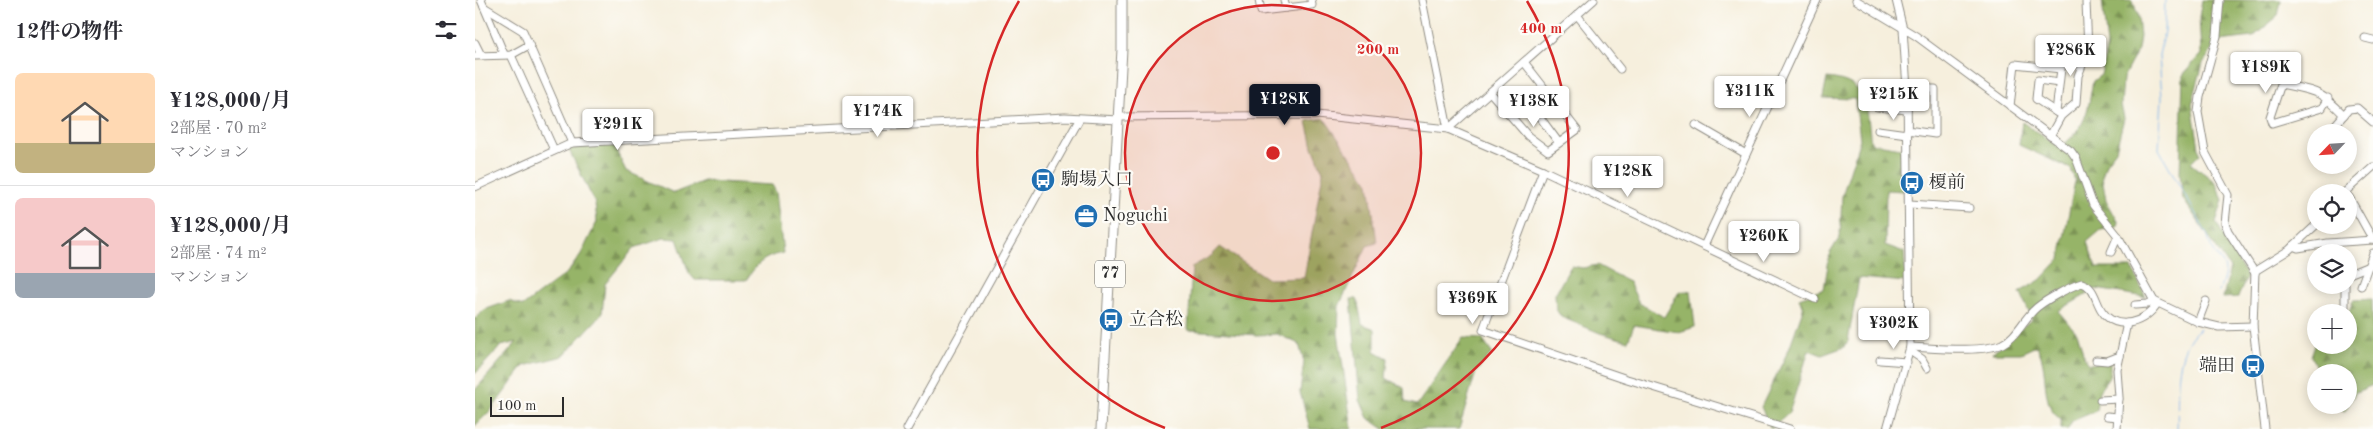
<!DOCTYPE html>
<html lang="ja">
<meta charset="utf-8">
<style>
body{margin:0;font-family:"Old Standard TT","Noto Serif JP",serif;background:#f2f2f3;color:#2b2b33;height:100vh;display:flex;flex-direction:column;font-size:19px;white-space:nowrap}
*{box-sizing:border-box;margin:0}
p{font-size:16px;color:#7c7c81}
.icon{flex:none;width:28px;height:28px;fill:none;stroke:currentColor;stroke-width:2;stroke-linecap:round;stroke-linejoin:round}
.map{position:relative;flex:1;overflow:hidden}
.panel{display:flex;flex-direction:column;background:#fff;width:475px}
.panel>*{flex:none}
.needle{width:32px;rotate:245deg}
.fabs{position:absolute;left:1832px;top:124px;display:grid;gap:10px}
.fabs a{display:grid;place-items:center;width:50px;height:50px;border-radius:50%;background:#fff;box-shadow:0 2px 12px #0003;font-size:25px}
.scale{position:absolute;left:15px;bottom:12px;width:74px;box-sizing:border-box;padding-left:5px;border:2px solid #2b2b2b;border-top:0;font-size:14px;line-height:18px;white-space:nowrap;color:#2b2b2b;-webkit-text-stroke:4px #fdfcf7;paint-order:stroke}
.price{position:absolute;translate:-50% -42px;padding:0 11px;border-radius:5px;background:#fff;color:#222;font-size:16px;line-height:32px;filter:drop-shadow(0 1px 2px #0008)}
.price::after{content:'';position:absolute;left:50%;top:30px;width:15px;height:11px;margin-left:-8px;background:inherit;clip-path:polygon(0 0,100% 0,50% 100%)}
.price.active{background:#111827;color:#fff}
ul{padding:0;list-style:none}
li{display:flex;align-items:center;gap:15px;height:125px;padding:0 15px}
li+li{border-top:1px solid #e1e1e2}
li span{display:grid;place-items:center;flex:none;width:140px;height:100px;border-radius:8px;color:#555}
li>.icon{margin-inline-start:auto}
span .icon{width:60px;height:60px;fill:#fffc;stroke-width:1}
li b{font-size:21px}
h2{display:flex;justify-content:space-between;align-items:center;height:60px;padding:0 15px;font-size:21px}
main{display:flex;flex:1;min-height:0}
.map>svg:first-child{display:block}
.forest{fill:url(#forest-firs);stroke:#607049}
.lines{fill:none;stroke-linecap:round;stroke-linejoin:round}
.stream{stroke:#7cb2eb;stroke-width:1}
.minor-casing{stroke:#908d84;stroke-width:9}
.major-casing{stroke:#908d84;stroke-width:11}
.minor{stroke:#fff;stroke-width:7}
.major{stroke:#fff;stroke-width:9}
.ring{fill:none;stroke:#d62828;stroke-width:2.5}
.labels{text-anchor:middle;dominant-baseline:central;stroke-width:4.5;stroke-linejoin:round;paint-order:stroke}
.shield{fill:#fdfcf7;stroke:#6a6a68;stroke-width:1}
.shield-label{font-size:16px;font-weight:bold;fill:#2b2b2b}
.poi-label{font-size:18px;fill:#2b2b2b;stroke:#fdfcf7;text-anchor:start}
.centre{fill:#d62828;stroke:#fdfcf7;stroke-width:2.5}
.ring-label{font-size:15px;text-anchor:middle;font-weight:bold;fill:#d62828;stroke:#fdfcf7;stroke-width:4.5;stroke-linejoin:round;paint-order:stroke}
</style>
<main>
<section class="panel">
<h2>12件の物件<svg class="icon" aria-label="filters" viewBox="0 0 24 24"><path d="M4 7h16M4 17h16"/><circle cx="9" cy="7" r="2"/><circle cx="15" cy="17" r="2"/></svg></h2>
<ul>
<li><span style="background:linear-gradient(#ffd9b3 70%,#c2b280 0)"><svg class="icon" aria-label="home" viewBox="0 0 24 24"><path d="M3 11l9-7 9 7M6 9v11h12V9"/></svg></span><div><b>¥128,000/月</b><p>2部屋 · 70 m²</p><p>マンション</p></div></li>
<li><span style="background:linear-gradient(#f6c9c9 75%,#9aa5b1 0)"><svg class="icon" aria-label="home" viewBox="0 0 24 24"><path d="M3 11l9-7 9 7M6 9v11h12V9"/></svg></span><div><b>¥128,000/月</b><p>2部屋 · 74 m²</p><p>マンション</p></div></li>
</ul>
</section>
<div class="map">
<svg width="1898" height="429" viewBox="0 0 1898 429">
<defs>
<pattern id="forest-firs" width="22" height="20" patternUnits="userSpaceOnUse" patternTransform="scale(1.25)"><rect width="22" height="20" fill="#96b467"/><path d="M5 1l3.5 6h-7zM16 11l3.5 6h-7z" fill="#7b9355"/></pattern>
</defs>
<rect width="100%" height="100%" fill="#fdfcf7"/>
<filter id="ink" filterUnits="userSpaceOnUse"><feTurbulence type="fractalNoise" baseFrequency=".02" numOctaves="2"/><feDisplacementMap in="SourceGraphic" scale="10" xChannelSelector="R" yChannelSelector="G"/><feConvolveMatrix kernelMatrix="1 2 1 2 8 2 1 2 1" color-interpolation-filters="sRGB"/></filter>
<filter id="wash" filterUnits="userSpaceOnUse"><feTurbulence type="fractalNoise" baseFrequency=".0096" numOctaves="4" result="noise"/><feDisplacementMap in="SourceGraphic" scale="20" xChannelSelector="R" yChannelSelector="G"/><feGaussianBlur stdDeviation="1.12" result="paint"/><feColorMatrix in="noise" values="0 0 0 0 0 0 0 0 0 0 0 0 0 0 0 0 0 1.4 0 .05"/><feComposite in="paint" operator="in"/></filter>
<g filter="url(#wash)">
<rect width="100%" height="100%" fill="#f6efdd"/>
<g class="forest">
<path d="M1627 0H1658L1663 17 1665 36 1663 49 1648 78 1646 105 1649 118 1641 150 1631 163 1627 176 1631 200 1644 223 1642 227 1626 230 1612 242 1621 268H1657L1671 297 1621 289 1583 311 1602 333 1609 357 1614 364 1635 362V376L1624 391 1621 411 1597 421 1593 429H1586V419C1563 407 1576 366 1561 346L1546 353H1517L1557 319 1545 292 1565 280 1585 259 1600 181 1596 169 1544 145 1547 122 1585 148C1612 125 1612 115 1618 81L1626 75 1632 45Z"/>
<polygon points="1727,0 1806,0 1803,16 1778,37 1744,41 1728,63 1717,104 1725,154 1716,163 1740,182 1748,200 1741,222 1772,277 1763,297 1748,298 1755,268 1708,199 1705,174 1708,75 1726,54 1724,17"/>
<path d="M1352 78C1396 82 1391 107 1396 143L1426 148 1429 191 1411 190 1410 245 1429 252 1431 282 1384 278 1373 341 1369 347 1347 355 1334 350 1314 413 1296 429 1286 407 1314 349 1328 309 1324 298 1349 289 1355 253 1365 237 1367 196 1385 139 1380 99 1348 98Z"/>
<polygon points="849,118 894,183 902,243 892,246 864,306 863,333 877,429 835,429 825,392 829,362 824,344 802,334 782,335 713,330 717,267 736,256 745,247 793,279 829,278 848,172 838,147 832,121"/>
<path d="M138 144 151 171 199 193 229 181 297 185 301 192 308 253C288 257 283 263 271 280H220L214 273 202 239 189 238 159 248 130 284 127 314 88 356 49 366 16 410 0 426V390L42 342 26 346 0 374V319L9 310 34 301 48 306 94 271 106 254 122 222 120 203 93 148Z"/>
<polygon points="1122,265 1154,282 1164,303 1189,317 1204,292 1216,291 1220,327 1204,332 1159,325 1153,341 1125,333 1086,317 1081,309 1080,294 1096,266 1108,268"/>
<polygon points="876,299 882,299 887,324 900,329 900,351 913,358 911,378 929,388 930,402 942,405 988,338 1007,339 1017,353 1001,372 984,429 909,429 893,418 885,400"/>
<polygon points="1897,299 1898,385 1881,392 1870,411 1852,405 1874,405 1874,372 1843,372 1836,356 1841,342 1837,336 1841,332 1841,345 1874,345 1874,312 1878,300"/>
</g>
<g class="lines">
<g class="stream">
<path d="M1690 0 1689 31 1684 56 1687 97 1684 149 1733 236C1734 252 1751 261 1750 272 1749 279 1746 286 1744 292"/>
<path d="M1702 429C1704 396 1697 351 1725 328"/>
</g>
</g>
</g>
<g filter="url(#ink)">
<g class="lines">
<g class="minor-casing">
<g id="minor">
<polyline points="6,0 29,54"/>
<polyline points="784,0 786,11 837,5 836,0"/>
<polyline points="809,0 811,8"/>
<polyline points="947,0 973,129"/>
<polyline points="1381,0 1441,36 1596,151 1601,158 1618,205 1643,236 1679,301 1723,322 1744,327 1778,326"/>
<polyline points="1745,0 1742,36 1725,97 1723,112 1730,152 1753,195 1750,223 1753,231 1780,273"/>
<polyline points="9,7 48,31 97,143"/>
<polyline points="1102,15 1145,69"/>
<polyline points="1890,38 1898,40"/>
<polyline points="0,43 6,55"/>
<polyline points="36,55 79,150"/>
<polyline points="0,56 36,55 54,45"/>
<polyline points="1432,89 1460,89 1460,134 1432,130"/>
<polyline points="1015,92 1053,136 1073,151 1102,130 1049,62"/>
<path d="M1853 98 1847 108 1797 123 1795 117 1806 84C1840 91 1845 90 1869 115"/>
<polyline points="1535,106 1540,64 1586,69"/>
<polyline points="1402,107 1432,110"/>
<polyline points="1581,112 1589,43 1613,44"/>
<polyline points="1034,114 1053,101 1084,143"/>
<polyline points="1584,114 1561,99 1563,80 1584,83"/>
<polyline points="643,117 841,115 973,129 1068,170 1340,299"/>
<polyline points="1221,125 1271,154"/>
<polyline points="973,129 1119,0"/>
<polyline points="1403,130 1432,134"/>
<polyline points="1854,132 1874,109 1882,108 1898,122"/>
<polyline points="1575,136 1586,116 1601,103 1603,76 1613,50 1611,2"/>
<polyline points="1068,170 1008,330 1152,379 1315,429"/>
<polyline points="0,187 97,143 590,117 643,120"/>
<polyline points="1870,192 1898,167"/>
<polyline points="1874,197 1898,240"/>
<polyline points="1435,204 1494,208"/>
<polyline points="1229,246 1342,0"/>
<polyline points="1818,246 1823,248 1853,243 1898,240"/>
<polyline points="1636,252 1643,236"/>
<polyline points="1874,274 1894,266"/>
<polyline points="1886,286 1898,253"/>
<polyline points="1660,305 1673,304 1679,301"/>
<polyline points="1870,312 1870,285"/>
<polyline points="1723,322 1731,301"/>
<polyline points="1415,331 1435,331"/>
<path d="M1435 347C1458 348 1507 353 1527 344 1541 337 1547 322 1558 311 1566 302 1596 286 1607 283 1620 287 1620 301 1627 311 1642 333 1671 322 1682 304"/>
<polyline points="1435,351 1447,359 1452,368"/>
<polyline points="1405,360 1432,362"/>
<polyline points="1621,360 1632,361 1645,356"/>
<polyline points="1625,400 1644,399"/>
<polyline points="1632,416 1643,417"/>
<polyline points="432,429 604,120"/>
<polyline points="1412,429 1435,347 1432,89 1428,29 1421,0"/>
<polyline points="1642,429 1644,397 1642,370 1652,323"/>
<polyline points="1790,429 1778,326 1780,271 1814,250 1841,225"/>
</g>
</g>
<g class="major-casing">
<polyline id="major" points="626,429 647,49 647,0"/>
</g>
<use href="#minor" class="minor"/>
<use href="#major" class="major"/>
</g>
</g>
<circle cx="798" cy="153" r="148" fill="#d62828" fill-opacity=".12"/>
<g class="ring">
<circle cx="798" cy="153" r="148"/>
<path d="M690 428A296 296 0 0 1 544 1M1052 1A296 296 0 0 1 906 428"/>
</g>
<defs>
<g id="bus-disc" transform="scale(1.25)"><circle r="9.5" fill="#1f6fb2" stroke="#fdfcf7"/><path d="M-5-6H5V4H4V6H2V4H-2V6H-4V4H-5ZM-3.5-4V0h7V-4ZM-3.5 1.2v1.5H-2V1.2ZM2 1.2v1.5H3.5V1.2Z" fill="#fff"/></g>
<g id="office-disc" transform="scale(1.25)"><circle r="9.5" fill="#1f6fb2" stroke="#fdfcf7"/><path d="M-6-3h4V-5.5h4V-3h4V5H-6ZM-1-4.5V-3h2v-1.5ZM-6 0V1H6V0Z" fill="#fff"/></g>
</defs>
<g fill-rule="evenodd">
<use href="#bus-disc" x="568" y="180"/>
<use href="#bus-disc" x="1437" y="183"/>
<use href="#office-disc" x="611" y="216"/>
<use href="#bus-disc" x="636" y="320"/>
<use href="#bus-disc" x="1778" y="366"/>
</g>
<g class="labels">
<rect class="shield" x="620" y="260.5" width="30" height="27" rx="4"/>
<g class="shield-label">
<text x="635" y="274">77</text>
</g>
<g class="poi-label">
<text x="586" y="180">駒場入口</text>
<text x="1454" y="183">榎前</text>
<text x="628" y="216">Noguchi</text>
<text x="654" y="320">立合松</text>
<text x="1760" y="366" text-anchor="end">端田</text>
</g>
</g>
<circle cx="798" cy="153" r="8" class="centre"/>
<g class="ring-label">
<text x="1066" y="33">400 m</text>
<text x="903" y="54">200 m</text>
</g>
</svg>
<div class="fabs">
<a><svg class="needle" viewBox="-14 -14 28 28"><path d="M0-13l5 13h-10z" fill="#e53935"/><path d="M0 13l5-13h-10z" fill="#7c7c81"/></svg></a>
<a><svg class="icon" aria-label="locate" viewBox="0 0 24 24"><circle cx="12" cy="12" r="6"/><path d="M12 2v4M12 18v4M2 12h4M18 12h4"/></svg></a>
<a><svg class="icon" aria-label="layers" viewBox="0 0 24 24"><path d="M12 4l9 5-9 5-9-5zM3 14l9 5 9-5"/></svg></a>
<a>+</a>
<a>−</a>
</div>
<div class="scale">100 m</div>
<b class="price" style="left:1596px;top:77px">¥286K</b>
<b class="price" style="left:1791px;top:94px">¥189K</b>
<b class="price" style="left:1275px;top:118px">¥311K</b>
<b class="price" style="left:1419px;top:121px">¥215K</b>
<b class="price active" style="left:810px;top:126px">¥128K</b>
<b class="price" style="left:1059px;top:128px">¥138K</b>
<b class="price" style="left:403px;top:138px">¥174K</b>
<b class="price" style="left:143px;top:151px">¥291K</b>
<b class="price" style="left:1153px;top:198px">¥128K</b>
<b class="price" style="left:1289px;top:263px">¥260K</b>
<b class="price" style="left:998px;top:325px">¥369K</b>
<b class="price" style="left:1419px;top:350px">¥302K</b>
</div>
</main>
